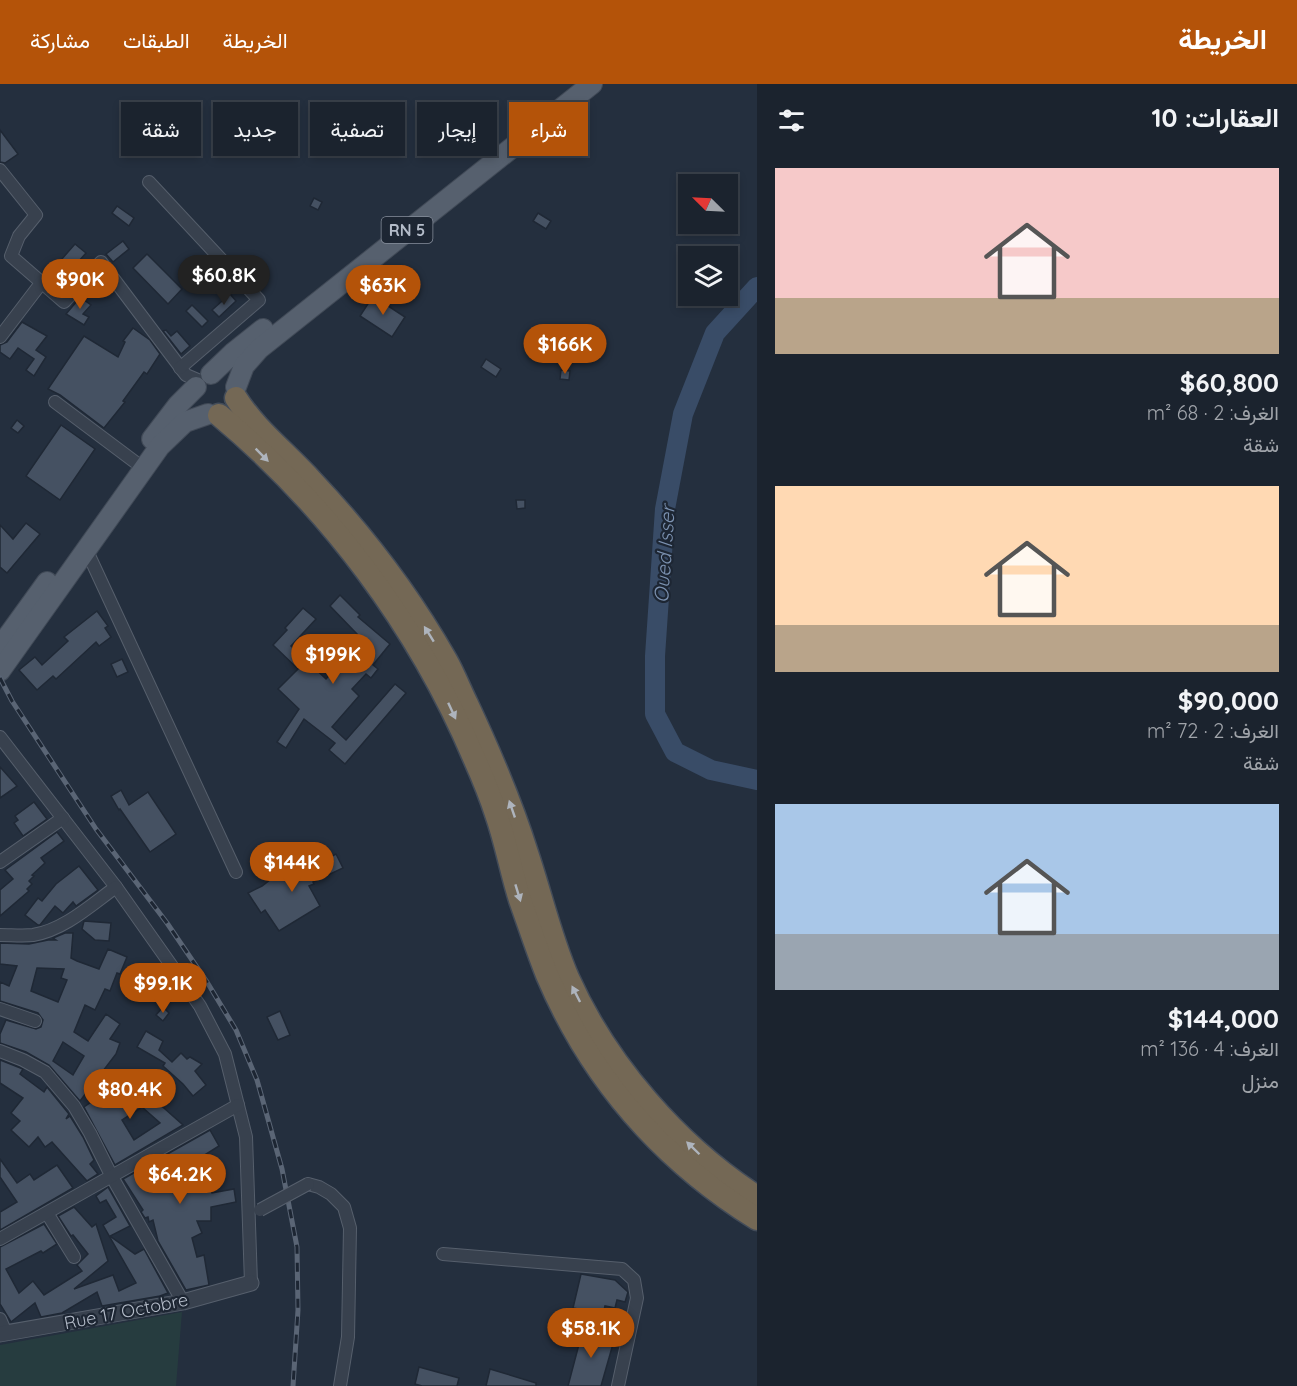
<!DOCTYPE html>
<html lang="ar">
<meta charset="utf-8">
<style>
body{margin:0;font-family:Quicksand,Vazirmatn,sans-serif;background:#242b36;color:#f1f3f6;direction:rtl;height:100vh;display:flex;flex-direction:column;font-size:22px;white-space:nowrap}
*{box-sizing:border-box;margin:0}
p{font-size:20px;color:#a0a4aa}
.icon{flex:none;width:33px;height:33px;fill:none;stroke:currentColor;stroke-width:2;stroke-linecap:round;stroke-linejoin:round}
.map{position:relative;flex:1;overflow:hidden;direction:ltr}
.sheet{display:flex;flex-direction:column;background:#1b232e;width:540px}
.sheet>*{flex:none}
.banner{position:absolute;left:18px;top:18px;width:570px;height:54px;direction:rtl;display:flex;gap:12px}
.needle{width:39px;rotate:294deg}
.controls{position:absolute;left:678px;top:90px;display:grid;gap:12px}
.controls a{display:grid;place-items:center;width:60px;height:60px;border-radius:0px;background:#1b232e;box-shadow:0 3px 9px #0003,0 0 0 2px #39404a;font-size:30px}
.price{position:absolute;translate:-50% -51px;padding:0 14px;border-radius:21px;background:#b45309;color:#fff;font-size:20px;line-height:39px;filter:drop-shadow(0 2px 3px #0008)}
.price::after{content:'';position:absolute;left:50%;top:36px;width:18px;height:14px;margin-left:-9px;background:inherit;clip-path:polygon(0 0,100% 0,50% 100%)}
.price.active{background:#222;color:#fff}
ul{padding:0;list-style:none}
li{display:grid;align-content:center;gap:12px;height:318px;padding:0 18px}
li span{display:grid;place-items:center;height:186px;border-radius:0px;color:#555}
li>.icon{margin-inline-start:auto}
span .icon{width:108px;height:108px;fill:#fffc;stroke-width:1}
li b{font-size:26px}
h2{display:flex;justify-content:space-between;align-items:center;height:72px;padding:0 18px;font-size:26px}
.pill{padding:0 21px;border-radius:0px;background:#1b232e;box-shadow:0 3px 9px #0003,0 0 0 2px #39404a;font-size:21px;line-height:54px}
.pill.active{background:#b45309;color:#fff}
header{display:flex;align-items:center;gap:36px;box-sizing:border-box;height:84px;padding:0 30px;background:#b45309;color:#fff}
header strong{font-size:28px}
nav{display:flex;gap:33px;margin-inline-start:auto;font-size:21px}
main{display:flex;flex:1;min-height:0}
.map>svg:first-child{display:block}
.green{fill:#263c3f}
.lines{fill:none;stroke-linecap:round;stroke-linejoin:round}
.river{stroke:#394c67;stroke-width:20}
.building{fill:#455162;stroke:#1f2835;stroke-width:1.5;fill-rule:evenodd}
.minor-casing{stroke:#565f6c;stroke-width:14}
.tertiary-casing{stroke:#565f6c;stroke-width:17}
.primary-casing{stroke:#414a57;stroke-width:22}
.motorway-casing{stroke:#434c59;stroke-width:25}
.minor{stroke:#38414e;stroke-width:12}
.tertiary{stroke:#38414e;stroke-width:15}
.primary{stroke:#56606e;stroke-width:20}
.motorway{stroke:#746855;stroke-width:22}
.rail-casing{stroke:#5a6575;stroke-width:5}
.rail{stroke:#1d2633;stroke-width:3;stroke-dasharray:9;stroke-linecap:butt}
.minor-bridge-casing{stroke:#565f6c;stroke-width:14;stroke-linecap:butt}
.minor-bridge{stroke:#38414e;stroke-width:12}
.oneway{fill:#aeb4bd}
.labels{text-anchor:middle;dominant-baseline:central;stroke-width:4.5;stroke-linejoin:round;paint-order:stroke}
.shield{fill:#1d2633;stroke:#878f9c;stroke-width:1.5}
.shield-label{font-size:16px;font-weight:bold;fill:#b4bcc9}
.street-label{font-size:18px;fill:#b4bcc9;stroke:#1d2633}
.water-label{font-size:20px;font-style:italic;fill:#7c92b1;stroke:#1d2633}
</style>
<header>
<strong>الخريطة</strong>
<nav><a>الخريطة</a><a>الطبقات</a><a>مشاركة</a></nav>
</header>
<main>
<section class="sheet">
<h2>العقارات: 10<svg class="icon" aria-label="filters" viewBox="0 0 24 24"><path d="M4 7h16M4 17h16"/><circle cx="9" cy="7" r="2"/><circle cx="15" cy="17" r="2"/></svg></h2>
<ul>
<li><span style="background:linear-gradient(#f6c9c9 70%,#b9a48a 0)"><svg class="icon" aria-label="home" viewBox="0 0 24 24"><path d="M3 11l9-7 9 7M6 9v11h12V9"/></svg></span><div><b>$60,800</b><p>الغرف: 2 · 68 m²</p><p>شقة</p></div></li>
<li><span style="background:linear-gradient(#ffd9b3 75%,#b9a48a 0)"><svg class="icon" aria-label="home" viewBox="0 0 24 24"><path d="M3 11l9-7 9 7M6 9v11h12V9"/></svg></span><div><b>$90,000</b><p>الغرف: 2 · 72 m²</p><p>شقة</p></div></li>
<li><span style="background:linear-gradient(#a9c7e8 70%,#9aa5b1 0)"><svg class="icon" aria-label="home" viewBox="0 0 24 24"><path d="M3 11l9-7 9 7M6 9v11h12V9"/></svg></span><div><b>$144,000</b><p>الغرف: 4 · 136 m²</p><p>منزل</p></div></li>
</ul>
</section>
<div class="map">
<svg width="757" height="1302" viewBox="0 0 757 1302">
<rect width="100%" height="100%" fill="#242f3e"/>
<polygon class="green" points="182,1228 176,1302 0,1302 0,1261"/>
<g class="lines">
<polyline class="river" points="757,203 715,249 683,330 665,425 655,572 655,630 675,668 711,686 757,696"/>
</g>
<g class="building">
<polygon points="0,46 18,70 5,79 0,78"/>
<polygon points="314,114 322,118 318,126 310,122"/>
<polygon points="117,122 134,134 129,142 112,129"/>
<polygon points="538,129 551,137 546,145 533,137"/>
<polygon points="123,157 129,165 113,178 106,170"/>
<polygon points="75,160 86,169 71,186 77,191 63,207 47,192"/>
<polygon points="147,170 182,205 168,220 133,184"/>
<polygon points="83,210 87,213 84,216 91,221 83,230 89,233 84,241 66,230"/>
<polygon points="230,210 236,217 219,233 212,226"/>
<polygon points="373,212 405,233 392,253 360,232"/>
<polygon points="192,221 208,237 202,243 186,227"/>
<polygon points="22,238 47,252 36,266 46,273 34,292 26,286 34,275 18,264 10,275 0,268 0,261 7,258"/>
<polygon points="133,244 150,256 160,270 147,290 144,288 123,317 125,318 104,344 60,311 48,305 84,252 118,273 125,258 123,257"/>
<polygon points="166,246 171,252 177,247 190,262 181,270 163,247"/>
<polygon points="486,275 501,285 496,293 481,283"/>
<polygon points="561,286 570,287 569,296 560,295"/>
<polygon points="17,336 24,342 18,349 11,344"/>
<polygon points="61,341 95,365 60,416 26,392"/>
<polygon points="516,416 525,416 525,424 517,425"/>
<polygon points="26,439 40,450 7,489 0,483 0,441 13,455"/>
<polygon points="340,511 360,531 358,533 390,560 373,581 378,585 371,594 366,590 352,605 359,612 332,643 346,656 395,600 406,609 345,680 329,666 335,659 304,635 286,664 277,658 299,625 278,605 298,585 273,561 287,546 285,544 303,524 316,535 291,562 326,595 346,573 359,584 373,568 354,553 357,550 330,522"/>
<polygon points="97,527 108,542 105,544 111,553 99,562 96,558 56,595 53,592 37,606 19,586 35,573 42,581 68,557 64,553"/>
<polygon points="122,575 128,588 117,593 111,580"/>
<polygon points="0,683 17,702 0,714"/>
<polygon points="121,706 129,721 148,708 176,750 150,768 120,725 119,726 111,712"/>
<polygon points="34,718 47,735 23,752 14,739 18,736 15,732"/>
<polygon points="57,748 64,757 41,774 45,779 32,791 34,792 29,797 32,800 27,805 29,807 0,832 0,806 13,795 5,786"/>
<polygon points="336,770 343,784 313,798 314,800 309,802 320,822 279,847 265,826 261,829 248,809 262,802 284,785 291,793"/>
<polygon points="79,782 98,806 76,822 73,818 63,829 55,822 40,841 38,841 25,831 38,814 42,817 56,800"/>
<polygon points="84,837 111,839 109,857 95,856 82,845"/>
<path d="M65 849H73L71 874 77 877 99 885 108 865 127 873 120 890 117 889 110 907 105 905 95 926 85 921 74 948 88 957 106 930 120 940 110 955 120 959 116 970 80 1017 49 981 26 968 0 959V950L6 936 36 945 41 943 43 936 38 929 0 917V898L9 902 17 882 0 880V859L29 860 48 856H56L53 854ZM37 884 64 885 61 894 67 896 58 918 31 907ZM63 958 84 972 73 991 53 977Z"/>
<polygon points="163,923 169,929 163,937 156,931"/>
<polygon points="280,927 290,951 278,956 267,933"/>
<polygon points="146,947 163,957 159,966 172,978 181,969 187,975 190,973 202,980 195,987 206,1001 193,1012 183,1000 163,982 165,979 137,963"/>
<polygon points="0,976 23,985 20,990 44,1008 47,1003 69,1030 66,1035 70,1032 83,1053 94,1076 90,1080 98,1090 87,1097 52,1058 45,1063 38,1053 29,1063 11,1046 20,1037 11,1029 23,1014 0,999"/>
<path d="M131 991 157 1016 156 1017 183 1041 115 1081 84 1023 100 1012 106 1015 112 1004 126 997ZM142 1023 160 1039 134 1056 122 1036Z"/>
<polygon points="210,1046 219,1062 198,1075 203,1098 208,1097 212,1109 234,1105 236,1118 211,1123 211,1137 197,1137 202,1149 192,1154 197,1173 204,1171 209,1201 186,1206 158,1157 153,1136 149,1138 148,1133 145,1134 141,1128 143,1126 123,1095"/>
<polygon points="0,1075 17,1099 30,1090 34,1096 57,1081 73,1104 0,1146 0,1128 17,1118 0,1093"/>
<polygon points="108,1103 130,1142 110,1152 135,1170 144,1165 168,1209 160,1212 102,1222 97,1208 62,1229 41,1233 35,1219 11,1238 0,1220 0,1163 44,1140 57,1160 43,1169 41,1167 6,1185 19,1209 33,1197 44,1211 82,1187 77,1181 88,1170 73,1151 71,1152 58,1132 74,1123 92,1143 96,1140 108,1177 74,1205 113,1191 119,1207 136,1199 103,1141 116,1133 106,1116 100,1119 96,1112"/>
<polygon points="581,1190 615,1196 628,1208 625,1218 617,1216 615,1224 605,1222 603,1230 573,1224"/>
<polygon points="583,1245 615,1253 601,1302 568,1302"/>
<polygon points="419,1283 459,1294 457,1302 422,1302 415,1300"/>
<polygon points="490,1285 536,1299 536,1302 486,1302"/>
</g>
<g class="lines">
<g class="minor-casing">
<g id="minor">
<polyline points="0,86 36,131 19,152 11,172 64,218 101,178 186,291 200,297"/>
<polyline points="149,98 259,216 180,284"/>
<polyline points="0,253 42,198"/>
<polyline points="55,318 135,378"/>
<polyline points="86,465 236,788"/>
<polyline points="0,653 116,803 200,922 225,970 246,1053 251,1199"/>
<polyline points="0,778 63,734"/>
<path d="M0 851C11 851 23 852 33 851 64 846 91 821 116 803"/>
<polyline points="0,925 35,937"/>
<polyline points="0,967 23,976 45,988 74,1022 90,1049 112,1093 183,1218"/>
<polyline points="308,1100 319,1103 331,1110 344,1123 350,1144 348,1253 340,1302"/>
<polyline points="47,1129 74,1173"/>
<polyline points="0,1155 238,1021"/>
<polyline points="443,1170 622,1185 634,1196 637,1214 618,1302"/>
<polyline points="0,1235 6,1249"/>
</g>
</g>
<g class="tertiary-casing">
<polyline id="tertiary" points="0,1250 183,1218 251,1199"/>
</g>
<g class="primary-casing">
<g id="primary">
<polyline points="211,290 234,268 263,245"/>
<polyline points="236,303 244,282 259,265 592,0"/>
<polyline points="152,355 178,321 196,303"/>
<polyline points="0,563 47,498"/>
<polyline points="0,587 160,362 185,338 208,330"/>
</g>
</g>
<g class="motorway-casing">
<g id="motorway">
<path d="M236 314C256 346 287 369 312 397 363 451 409 511 446 576 454 590 460 606 467 620 490 669 511 718 527 769 541 811 551 855 568 894 607 981 678 1062 757 1113"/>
<path d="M219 331C329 423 418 542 474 674 482 692 490 711 496 730 506 758 511 788 520 816 529 841 537 866 547 891 591 995 661 1075 757 1135"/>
</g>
</g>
<use href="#minor" class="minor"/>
<use href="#tertiary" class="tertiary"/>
<use href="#primary" class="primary"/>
<use href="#motorway" class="motorway"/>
<g class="rail-casing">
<polyline id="rail" points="0,594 12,617 96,745 167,839 207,898 236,946 257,996 282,1085 297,1163 298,1226 293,1302"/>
</g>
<use href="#rail" class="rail"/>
<g class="minor-bridge-casing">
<polyline id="minor-bridge" points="260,1126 308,1100"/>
</g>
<use href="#minor-bridge" class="minor-bridge"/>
</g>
<defs><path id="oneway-solid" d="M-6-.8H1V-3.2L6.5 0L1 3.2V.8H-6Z" transform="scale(1.5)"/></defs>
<g class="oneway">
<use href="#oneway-solid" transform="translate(262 371) rotate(45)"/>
<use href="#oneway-solid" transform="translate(429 550) rotate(-122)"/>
<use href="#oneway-solid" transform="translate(452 627) rotate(65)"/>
<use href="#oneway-solid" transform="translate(512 725) rotate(-109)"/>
<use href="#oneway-solid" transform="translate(518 809) rotate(73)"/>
<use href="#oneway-solid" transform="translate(576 910) rotate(-117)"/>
<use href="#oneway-solid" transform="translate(693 1064) rotate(-136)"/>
</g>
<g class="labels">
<rect class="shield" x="381.5" y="133" width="51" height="26" rx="4.5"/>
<g class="shield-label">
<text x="407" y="146">RN 5</text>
</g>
<g class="street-label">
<text transform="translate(126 1227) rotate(-11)">Rue 17 Octobre</text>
</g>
<g class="water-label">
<text transform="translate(664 470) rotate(-86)">Oued Isser</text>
</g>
</g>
</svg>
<div class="controls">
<a><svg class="needle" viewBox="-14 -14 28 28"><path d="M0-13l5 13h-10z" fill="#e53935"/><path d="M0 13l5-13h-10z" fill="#a0a4aa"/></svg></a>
<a><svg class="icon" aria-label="layers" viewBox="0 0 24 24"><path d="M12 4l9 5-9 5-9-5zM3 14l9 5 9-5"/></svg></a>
</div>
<b class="price active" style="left:224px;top:222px">$60.8K</b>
<b class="price" style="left:80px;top:226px">$90K</b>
<b class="price" style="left:383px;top:232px">$63K</b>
<b class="price" style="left:565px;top:291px">$166K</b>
<b class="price" style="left:333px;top:601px">$199K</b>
<b class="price" style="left:292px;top:809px">$144K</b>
<b class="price" style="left:163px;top:930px">$99.1K</b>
<b class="price" style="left:130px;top:1036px">$80.4K</b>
<b class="price" style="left:180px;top:1121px">$64.2K</b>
<b class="price" style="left:591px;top:1275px">$58.1K</b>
<div class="banner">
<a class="pill active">شراء</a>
<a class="pill">إيجار</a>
<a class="pill">تصفية</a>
<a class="pill">جديد</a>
<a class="pill">شقة</a>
</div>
</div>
</main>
